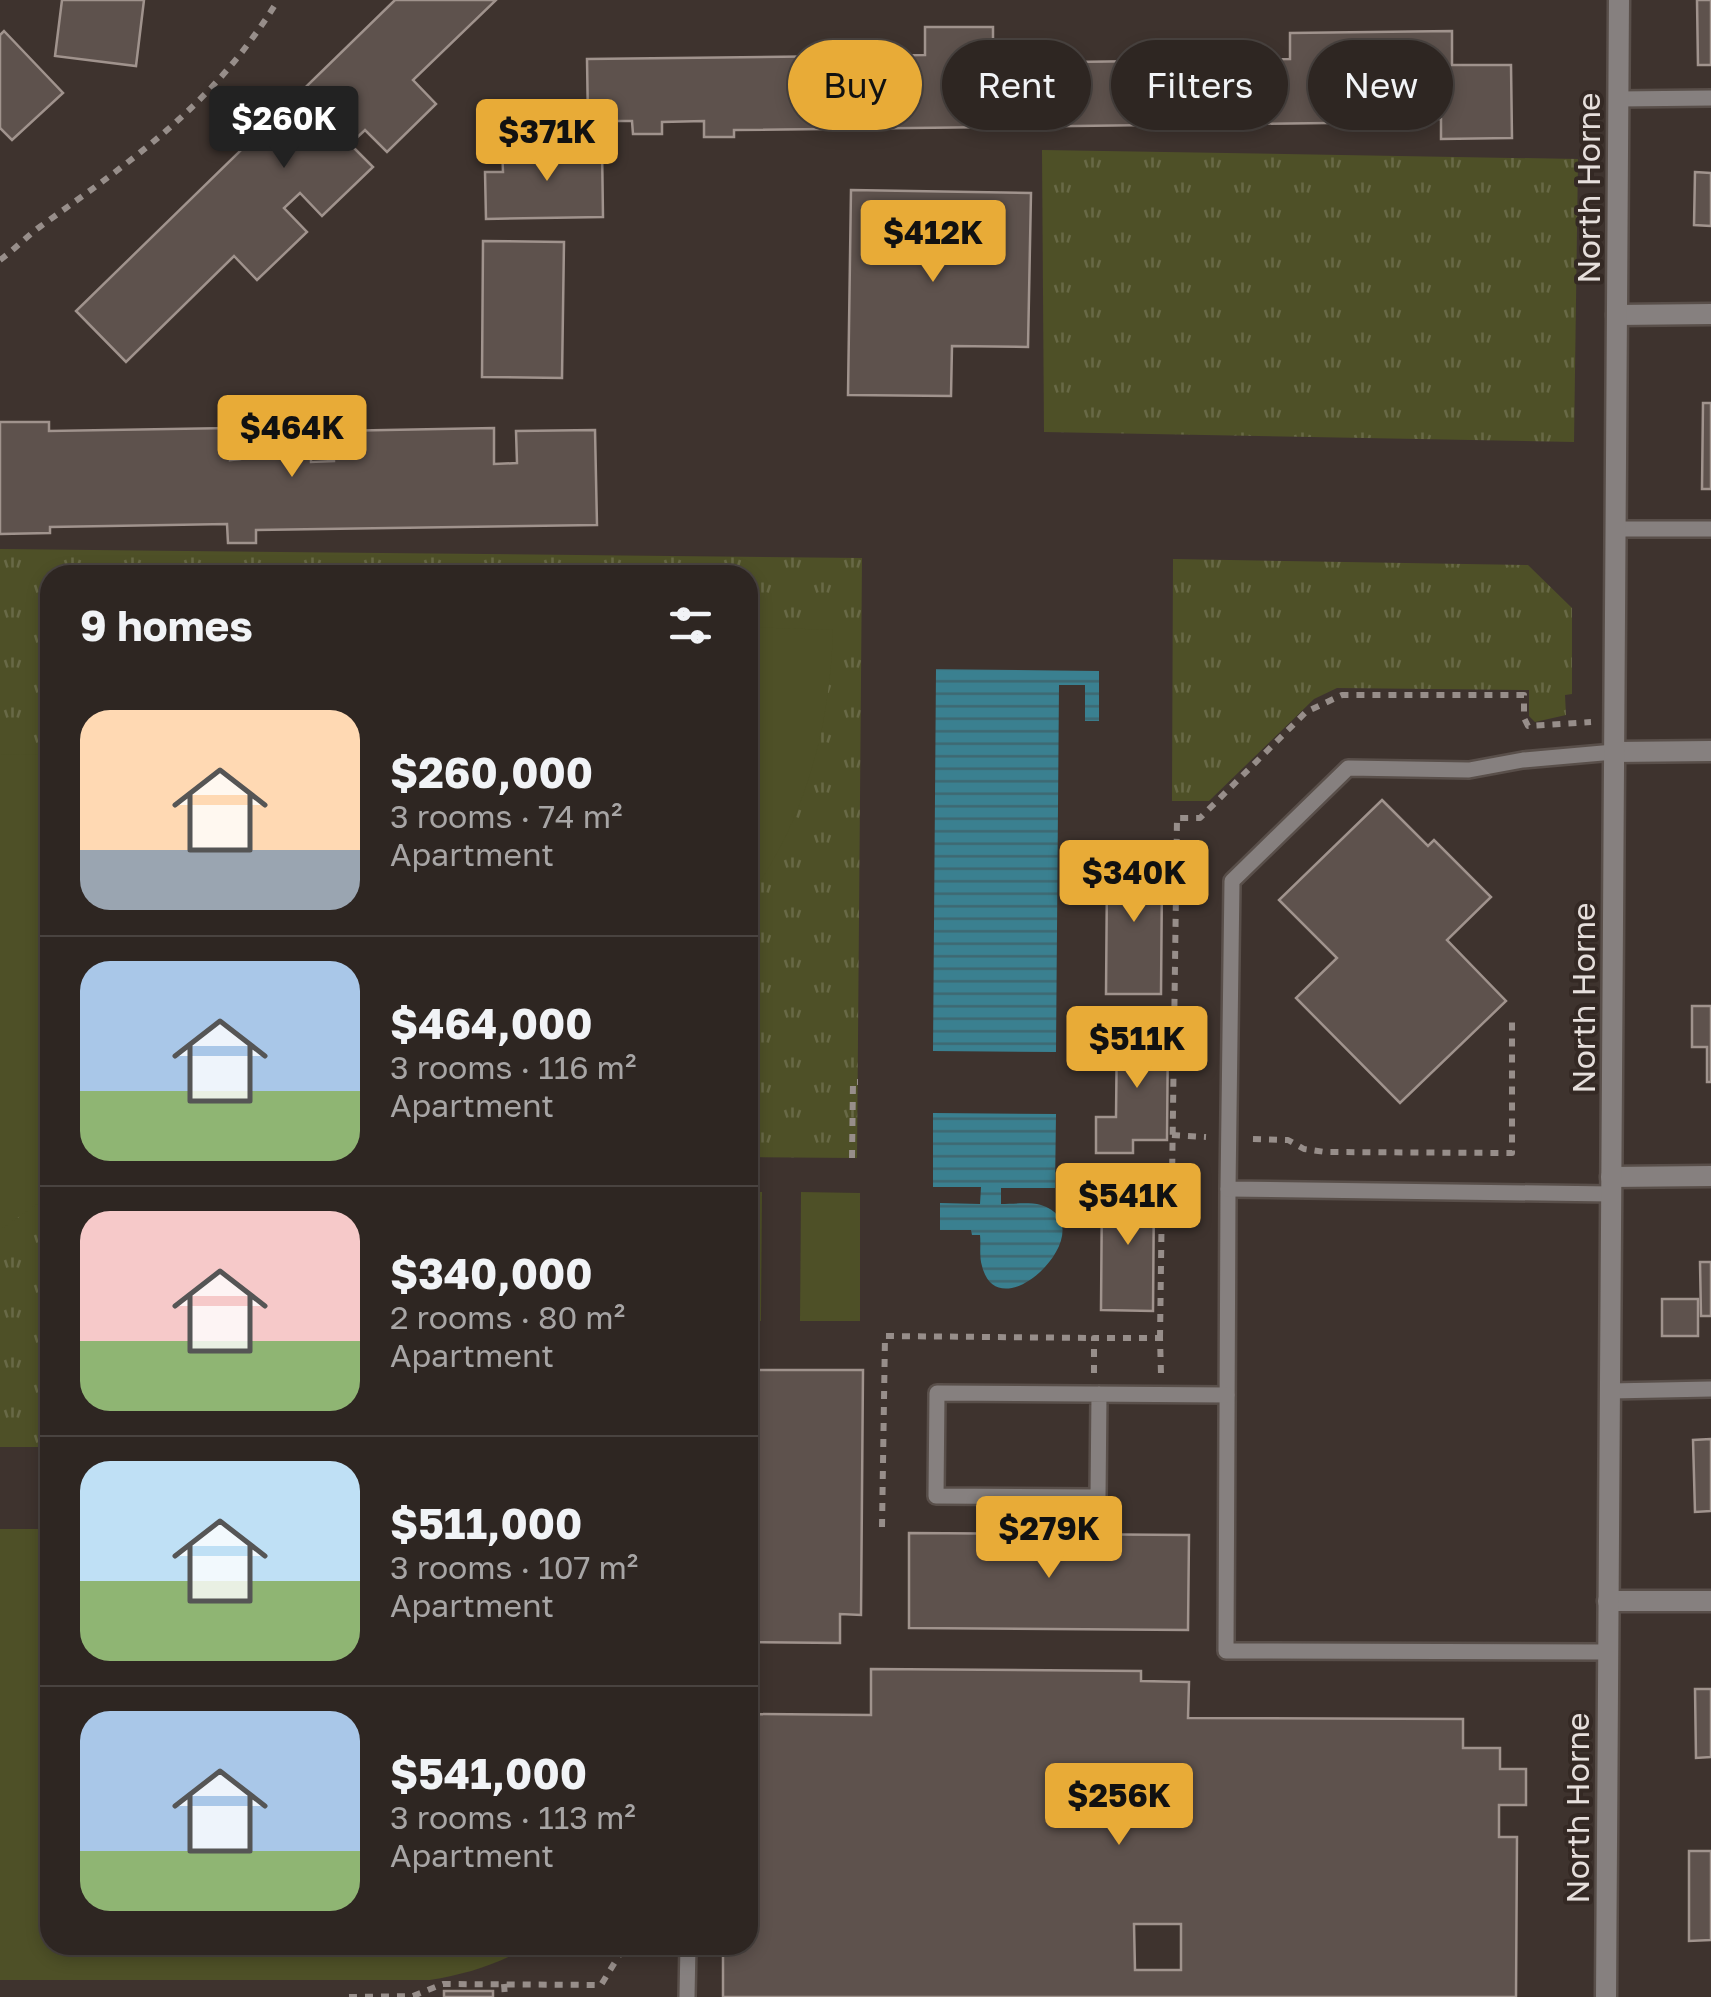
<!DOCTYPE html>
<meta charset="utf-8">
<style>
body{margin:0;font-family:"Golos Text",sans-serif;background:#362e2a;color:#f1f3f6;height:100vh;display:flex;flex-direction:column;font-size:38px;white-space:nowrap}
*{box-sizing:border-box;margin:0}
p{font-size:32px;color:#a7a5a5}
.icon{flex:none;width:55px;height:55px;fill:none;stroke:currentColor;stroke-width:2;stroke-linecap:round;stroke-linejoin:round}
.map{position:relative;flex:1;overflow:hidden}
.drawer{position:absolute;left:40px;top:565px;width:718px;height:1390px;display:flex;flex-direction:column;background:#2e2622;border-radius:30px;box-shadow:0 5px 15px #0003,0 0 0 2px #494340}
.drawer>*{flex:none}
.guide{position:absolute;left:788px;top:40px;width:772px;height:90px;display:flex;gap:20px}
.price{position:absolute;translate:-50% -85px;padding:0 22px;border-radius:10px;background:#e8ab37;color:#111;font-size:32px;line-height:65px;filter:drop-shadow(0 2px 5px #0008)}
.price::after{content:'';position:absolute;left:50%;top:60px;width:30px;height:22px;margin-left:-15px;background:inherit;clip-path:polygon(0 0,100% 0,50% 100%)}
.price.current{background:#222;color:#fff}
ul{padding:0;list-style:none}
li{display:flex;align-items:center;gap:30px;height:250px;padding:0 40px}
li+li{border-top:2px solid #494340}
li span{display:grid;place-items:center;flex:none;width:280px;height:200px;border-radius:30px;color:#555}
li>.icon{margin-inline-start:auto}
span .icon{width:120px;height:120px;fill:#fffc;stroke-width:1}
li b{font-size:42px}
h2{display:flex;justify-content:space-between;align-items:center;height:120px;padding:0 40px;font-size:42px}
.pill{padding:0 35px;border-radius:45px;background:#2e2622;box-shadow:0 5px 15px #0003,0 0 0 2px #494340;font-size:35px;line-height:90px}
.pill.current{background:#e8ab37;color:#111}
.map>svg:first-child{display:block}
.grass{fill:url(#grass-tufts)}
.pitch{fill:#4e5027}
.water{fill:url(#water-rules)}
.building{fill:#5e524d;stroke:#a0938d;stroke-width:2.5;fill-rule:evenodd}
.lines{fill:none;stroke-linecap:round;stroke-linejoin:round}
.service-casing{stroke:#594f4a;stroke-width:20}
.minor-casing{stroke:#594f4a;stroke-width:25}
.tertiary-casing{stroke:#594f4a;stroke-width:25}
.path{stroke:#978e8a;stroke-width:6;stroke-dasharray:8 8;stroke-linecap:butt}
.service{stroke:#86807f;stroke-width:15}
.minor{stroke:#86807f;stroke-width:20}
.tertiary{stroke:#86807f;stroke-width:20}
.labels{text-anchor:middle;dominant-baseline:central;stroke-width:8;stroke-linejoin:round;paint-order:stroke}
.street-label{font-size:32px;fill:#e6dfdc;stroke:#342924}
</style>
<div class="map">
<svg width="1711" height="1997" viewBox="0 0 1711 1997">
<defs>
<pattern id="grass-tufts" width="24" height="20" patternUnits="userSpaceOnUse" patternTransform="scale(2.5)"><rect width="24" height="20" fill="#4e5027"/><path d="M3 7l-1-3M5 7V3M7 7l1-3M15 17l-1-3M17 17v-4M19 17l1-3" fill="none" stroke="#686946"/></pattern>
<pattern id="water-rules" width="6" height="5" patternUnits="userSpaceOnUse" patternTransform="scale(2.5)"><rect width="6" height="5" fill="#3a8090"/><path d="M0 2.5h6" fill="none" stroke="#3e6871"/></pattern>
</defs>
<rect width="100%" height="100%" fill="#3e332e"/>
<g class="grass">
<polygon points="1042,150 1578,159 1574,442 1044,432"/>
<polygon points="0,549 862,558 857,1158 748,1157 748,575 50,575 50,1447 0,1447"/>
<polygon points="1173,559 1528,565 1572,608 1572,694 1565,695 1566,715 1535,722 1529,716 1529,690 1337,688 1314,699 1209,801 1172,801"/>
</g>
<g class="pitch">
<path d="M748 627 833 630C830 727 806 819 748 899Z"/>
<polygon points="50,754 50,1195 0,1230 0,755"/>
<polygon points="748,1192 762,1192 761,1321 748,1320"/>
<polygon points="801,1192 860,1193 860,1321 800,1321"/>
<path d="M0 1529H50V1945H531C499 1964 467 1974 430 1980H0Z"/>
</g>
<g class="water">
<polygon points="936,669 1099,671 1099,721 1085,721 1085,685 1059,685 1056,1052 933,1051"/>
<path d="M933 1113 1056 1114 1055 1188H1001V1204C1013 1204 1029 1202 1041 1205 1108 1226 999 1335 982 1266 979 1257 981 1245 980 1235H972L971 1230H940V1203L980 1204 981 1187H933Z"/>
</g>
<g class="building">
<polygon points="62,0 144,0 136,66 55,56"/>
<polygon points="395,0 496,0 413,80 436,104 387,152 365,130 350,144 373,167 322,216 300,193 284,208 307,232 257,280 234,256 126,362 76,311"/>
<polygon points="1697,0 1711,0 1711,65 1698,65"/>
<polygon points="925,27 993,27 993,63 1290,59 1290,33 1452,31 1452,65 1511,65 1512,138 1441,139 1441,119 1408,119 1408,122 734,130 734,137 704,137 704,121 662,122 662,134 633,134 632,121 588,121 587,59 925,55"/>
<polygon points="4,31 63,93 12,140 0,128 0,35"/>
<polygon points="602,146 603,217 486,219 485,172 503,172 502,147"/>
<polygon points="1695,172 1711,173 1711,226 1694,225"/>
<polygon points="851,190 1031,193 1028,347 952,346 951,396 848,395"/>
<polygon points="483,241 564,242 562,378 482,377"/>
<polygon points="1703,403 1711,403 1711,489 1702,489"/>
<polygon points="0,422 49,422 49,431 230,428 230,460 240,459 239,428 310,427 311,462 334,461 333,431 494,428 494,464 517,463 516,431 595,430 597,525 256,530 256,543 228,543 227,524 50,527 50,533 0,534"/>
<polygon points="1382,800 1428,846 1434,840 1491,897 1447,940 1506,1001 1400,1103 1296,998 1337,958 1279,900"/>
<polygon points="1097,860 1171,862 1171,876 1162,876 1161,994 1106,994 1107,875 1097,875"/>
<polygon points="1692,1006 1711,1006 1711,1082 1707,1082 1707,1047 1692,1047"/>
<polygon points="1117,1027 1168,1028 1167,1140 1133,1140 1133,1153 1096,1153 1096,1117 1116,1117"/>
<polygon points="1102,1186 1154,1187 1153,1311 1101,1310"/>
<polygon points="1700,1262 1711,1262 1711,1316 1701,1316"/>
<rect x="1662" y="1299" width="36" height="37"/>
<polygon points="748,1370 863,1370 861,1615 840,1614 840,1643 748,1642"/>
<polygon points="1711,1439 1711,1511 1695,1512 1693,1440"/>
<polygon points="909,1533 1189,1535 1188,1630 909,1628"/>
<path d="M871 1669 1141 1671V1681L1189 1682 1188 1718 1463 1719V1748H1500V1769H1526V1805H1499V1837H1517L1516 1997H723V1945H748V1714L871 1715ZM1134 1924H1181V1970H1135Z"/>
<polygon points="1695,1689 1711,1689 1711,1757 1696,1758"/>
<polygon points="1689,1851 1711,1851 1711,1940 1689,1941"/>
<rect x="444" y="1991" width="49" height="6"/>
</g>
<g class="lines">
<g class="service-casing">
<g id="service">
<polyline points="1618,99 1711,98"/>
<polyline points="1616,529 1711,529"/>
<polyline points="1228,1189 1226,1651 1608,1652"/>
<polyline points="1611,1194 1228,1189 1232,881 1348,768 1469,770 1523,760 1614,752"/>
<polyline points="1610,1391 1711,1389"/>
<polyline points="1099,1394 1098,1497 936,1496 937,1393 1227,1395"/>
<polyline points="687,1997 688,1945"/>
</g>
</g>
<g class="minor-casing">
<g id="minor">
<polyline points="1617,315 1711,314"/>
<polyline points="1614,752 1711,751"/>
<polyline points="1611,1177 1711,1176"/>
<polyline points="1608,1601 1711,1601"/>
</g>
</g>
<g class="tertiary-casing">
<polyline id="tertiary" points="1606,1997 1619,0"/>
</g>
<g class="path">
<path d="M0 260C14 250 27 236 41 226 137 157 215 103 278 0"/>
<polyline points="1172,1135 1206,1137"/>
<polyline points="1253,1139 1288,1140 1304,1149 1325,1152 1512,1153 1512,1019"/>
<polyline points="852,1158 853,1082 858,1082"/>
<polyline points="1160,1338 1162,1191 1172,1183 1177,818 1200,818 1306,712 1342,695 1524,695 1524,718 1528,726 1591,722"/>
<polyline points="1094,1373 1094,1338 1160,1338 1161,1374"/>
<polyline points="882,1527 885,1336 1094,1338"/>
<polyline points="504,1984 505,1997"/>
<polyline points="349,1997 413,1996 443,1984 601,1985 623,1949 666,1949"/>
</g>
<use href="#service" class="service"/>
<use href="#minor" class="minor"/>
<use href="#tertiary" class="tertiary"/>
</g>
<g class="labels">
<g class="street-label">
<text transform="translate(1588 188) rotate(-90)">North Horne</text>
<text transform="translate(1583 998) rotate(-90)">North Horne</text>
<text transform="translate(1577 1808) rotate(-90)">North Horne</text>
</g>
</g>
</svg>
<b class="price current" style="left:284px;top:171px">$260K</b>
<b class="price" style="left:547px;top:184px">$371K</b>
<b class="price" style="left:933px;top:285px">$412K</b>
<b class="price" style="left:292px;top:480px">$464K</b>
<b class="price" style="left:1134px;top:925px">$340K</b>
<b class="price" style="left:1137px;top:1091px">$511K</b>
<b class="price" style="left:1128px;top:1248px">$541K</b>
<b class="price" style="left:1049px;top:1581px">$279K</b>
<b class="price" style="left:1119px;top:1848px">$256K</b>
<div class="guide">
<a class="pill current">Buy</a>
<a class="pill">Rent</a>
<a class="pill">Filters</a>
<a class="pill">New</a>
</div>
<section class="drawer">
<h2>9 homes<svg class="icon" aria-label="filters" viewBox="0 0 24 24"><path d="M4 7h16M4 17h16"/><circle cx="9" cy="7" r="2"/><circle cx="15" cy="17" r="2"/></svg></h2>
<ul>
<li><span style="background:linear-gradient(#ffd9b3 70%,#9aa5b1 0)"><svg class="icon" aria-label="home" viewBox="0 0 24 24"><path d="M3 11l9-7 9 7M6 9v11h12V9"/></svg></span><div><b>$260,000</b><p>3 rooms · 74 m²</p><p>Apartment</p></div></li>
<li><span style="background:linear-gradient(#a9c7e8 65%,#8fb573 0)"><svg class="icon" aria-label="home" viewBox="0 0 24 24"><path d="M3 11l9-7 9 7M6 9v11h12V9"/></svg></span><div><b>$464,000</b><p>3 rooms · 116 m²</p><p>Apartment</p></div></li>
<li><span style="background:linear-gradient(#f6c9c9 65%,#8fb573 0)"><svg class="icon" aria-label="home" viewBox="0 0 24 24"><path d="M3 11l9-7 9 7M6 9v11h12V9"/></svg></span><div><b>$340,000</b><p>2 rooms · 80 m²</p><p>Apartment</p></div></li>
<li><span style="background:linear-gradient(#bfe0f5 60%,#8fb573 0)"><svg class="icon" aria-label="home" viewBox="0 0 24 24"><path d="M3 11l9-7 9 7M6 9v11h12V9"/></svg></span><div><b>$511,000</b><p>3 rooms · 107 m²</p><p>Apartment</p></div></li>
<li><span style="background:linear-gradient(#a9c7e8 70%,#8fb573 0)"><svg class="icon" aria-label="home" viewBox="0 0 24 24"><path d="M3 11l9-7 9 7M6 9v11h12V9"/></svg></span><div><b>$541,000</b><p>3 rooms · 113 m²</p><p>Apartment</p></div></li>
</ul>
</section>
</div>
